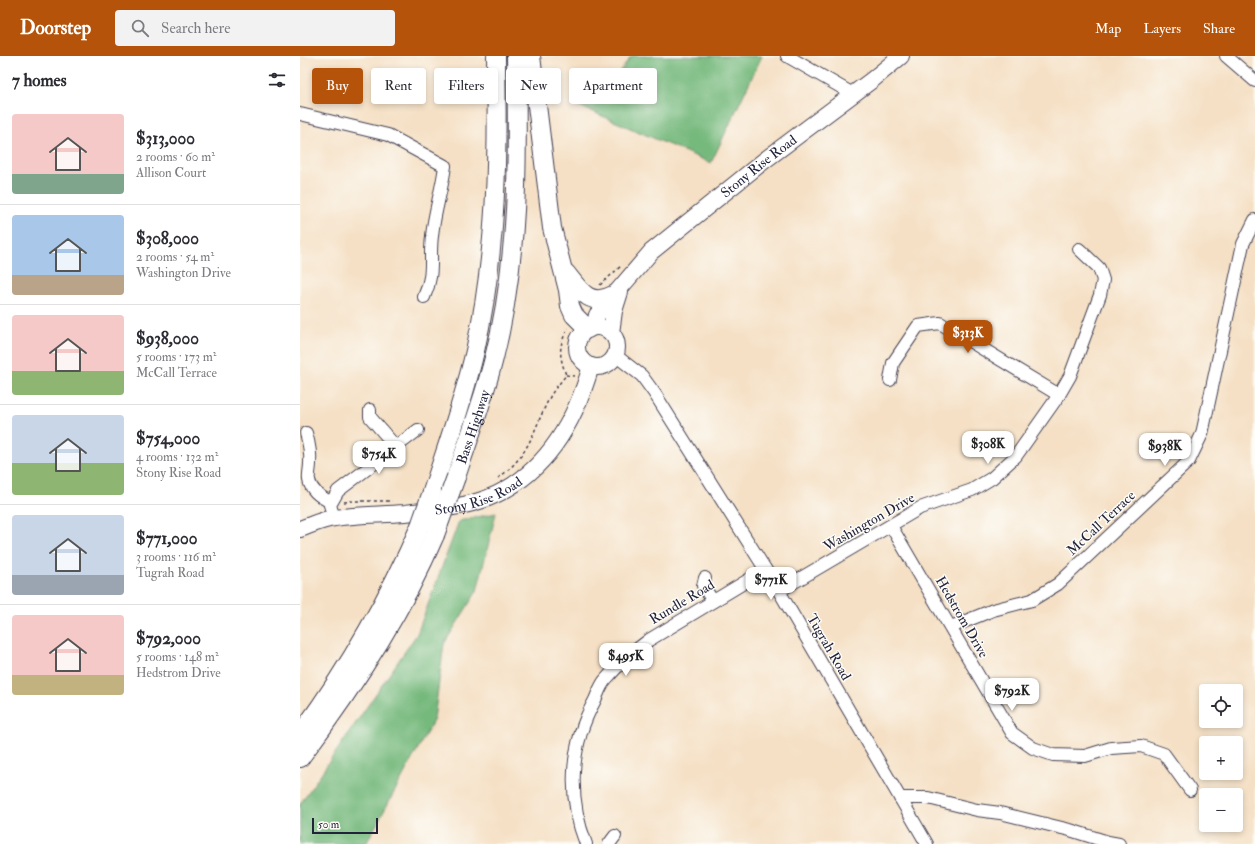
<!DOCTYPE html>
<meta charset="utf-8">
<style>
body{margin:0;font-family:"IM FELL Double Pica",serif;background:#f2f2f3;color:#2b2b33;height:100vh;display:flex;flex-direction:column;font-size:15px;white-space:nowrap}
*{box-sizing:border-box;margin:0}
p{font-size:13px;color:#7c7c81}
.icon{flex:none;width:22px;height:22px;fill:none;stroke:currentColor;stroke-width:2;stroke-linecap:round;stroke-linejoin:round}
.map{position:relative;flex:1;overflow:hidden}
.side{display:flex;flex-direction:column;background:#fff;width:300px}
.side>*{flex:none}
.hud{position:absolute;left:12px;top:12px;width:380px;height:36px;display:flex;gap:8px}
.tools{position:absolute;left:899px;top:628px;display:grid;gap:8px}
.tools a{display:grid;place-items:center;width:44px;height:44px;border-radius:4px;background:#fff;box-shadow:0 2px 6px #0003;font-size:20px}
.scale{position:absolute;left:12px;bottom:10px;width:66px;box-sizing:border-box;padding-left:4px;border:2px solid #22223b;border-top:0;font-size:11px;line-height:14px;white-space:nowrap;color:#22223b;-webkit-text-stroke:3px #fdfcf7;paint-order:stroke}
.price{position:absolute;translate:-50% -34px;padding:0 9px;border-radius:8px;background:#fff;color:#222;font-size:13px;line-height:26px;filter:drop-shadow(0 1px 2px #0008)}
.price::after{content:'';position:absolute;left:50%;top:24px;width:12px;height:9px;margin-left:-6px;background:inherit;clip-path:polygon(0 0,100% 0,50% 100%)}
.price.selected{background:#b45309;color:#fff}
ul{padding:0;list-style:none}
li{display:flex;align-items:center;gap:12px;height:100px;padding:0 12px}
li+li{border-top:1px solid #e1e1e2}
li span{display:grid;place-items:center;flex:none;width:112px;height:80px;border-radius:4px;color:#555}
li>.icon{margin-inline-start:auto}
span .icon{width:48px;height:48px;fill:#fffc;stroke-width:1}
li b{font-size:17px}
h2{display:flex;justify-content:space-between;align-items:center;height:48px;padding:0 12px;font-size:17px}
.chip{padding:0 14px;border-radius:4px;background:#fff;box-shadow:0 2px 6px #0003;font-size:14px;line-height:36px}
.chip.selected{background:#b45309;color:#fff}
header{display:flex;align-items:center;gap:24px;box-sizing:border-box;height:56px;padding:0 20px;background:#b45309;color:#fff}
header strong{font-size:19px}
nav{display:flex;gap:22px;margin-inline-start:auto;font-size:14px}
.search{width:280px;height:36px;background:#f2f2f3;display:flex;align-items:center;gap:10px;box-sizing:border-box;padding:0 14px;border-radius:4px;color:#7c7c81;font-size:15px}
main{display:flex;flex:1;min-height:0}
.map>svg:first-child{display:block}
.forest{fill:#76b97d;stroke:#4c6e5c}
.lines{fill:none;stroke-linecap:round;stroke-linejoin:round}
.minor-casing{stroke:#423e50;stroke-width:14}
.major-casing{stroke:#423e50;stroke-width:18}
.highway-casing{stroke:#423e50;stroke-width:20}
.path{stroke:#423e50;stroke-width:1.5;stroke-dasharray:3 3;stroke-linecap:butt}
.minor{stroke:#fff;stroke-width:12}
.major{stroke:#fff;stroke-width:16}
.highway{stroke:#fff;stroke-width:18}
.highway-bridge-casing{stroke:#423e50;stroke-width:20;stroke-linecap:butt}
.highway-bridge{stroke:#fff;stroke-width:18}
.labels{text-anchor:middle;dominant-baseline:central;stroke-width:3;stroke-linejoin:round;paint-order:stroke}
.street-label{font-size:14px;fill:#22223b;stroke:#fdfcf7}
</style>
<header>
<strong>Doorstep</strong>
<div class="search"><svg class="icon" aria-label="search" viewBox="0 0 24 24"><circle cx="10" cy="10" r="6"/><path d="M15 15l6 6"/></svg>Search here</div>
<nav><a>Map</a><a>Layers</a><a>Share</a></nav>
</header>
<main>
<section class="side">
<h2>7 homes<svg class="icon" aria-label="filters" viewBox="0 0 24 24"><path d="M4 7h16M4 17h16"/><circle cx="9" cy="7" r="2"/><circle cx="15" cy="17" r="2"/></svg></h2>
<ul>
<li><span style="background:linear-gradient(#f6c9c9 75%,#7fa58c 0)"><svg class="icon" aria-label="home" viewBox="0 0 24 24"><path d="M3 11l9-7 9 7M6 9v11h12V9"/></svg></span><div><b>$313,000</b><p>2 rooms · 60 m²</p><p>Allison Court</p></div></li>
<li><span style="background:linear-gradient(#a9c7e8 75%,#b9a48a 0)"><svg class="icon" aria-label="home" viewBox="0 0 24 24"><path d="M3 11l9-7 9 7M6 9v11h12V9"/></svg></span><div><b>$308,000</b><p>2 rooms · 54 m²</p><p>Washington Drive</p></div></li>
<li><span style="background:linear-gradient(#f6c9c9 70%,#8fb573 0)"><svg class="icon" aria-label="home" viewBox="0 0 24 24"><path d="M3 11l9-7 9 7M6 9v11h12V9"/></svg></span><div><b>$938,000</b><p>5 rooms · 173 m²</p><p>McCall Terrace</p></div></li>
<li><span style="background:linear-gradient(#c9d6e8 60%,#8fb573 0)"><svg class="icon" aria-label="home" viewBox="0 0 24 24"><path d="M3 11l9-7 9 7M6 9v11h12V9"/></svg></span><div><b>$754,000</b><p>4 rooms · 132 m²</p><p>Stony Rise Road</p></div></li>
<li><span style="background:linear-gradient(#c9d6e8 75%,#9aa5b1 0)"><svg class="icon" aria-label="home" viewBox="0 0 24 24"><path d="M3 11l9-7 9 7M6 9v11h12V9"/></svg></span><div><b>$771,000</b><p>3 rooms · 116 m²</p><p>Tugrah Road</p></div></li>
<li><span style="background:linear-gradient(#f6c9c9 75%,#c2b280 0)"><svg class="icon" aria-label="home" viewBox="0 0 24 24"><path d="M3 11l9-7 9 7M6 9v11h12V9"/></svg></span><div><b>$792,000</b><p>5 rooms · 148 m²</p><p>Hedstrom Drive</p></div></li>
</ul>
</section>
<div class="map">
<svg width="955" height="788" viewBox="0 0 955 788">
<rect width="100%" height="100%" fill="#fdfcf7"/>
<filter id="ink" filterUnits="userSpaceOnUse"><feTurbulence type="fractalNoise" baseFrequency=".025" numOctaves="2"/><feDisplacementMap in="SourceGraphic" scale="8" xChannelSelector="R" yChannelSelector="G"/><feConvolveMatrix kernelMatrix="1 2 1 2 8 2 1 2 1" color-interpolation-filters="sRGB"/></filter>
<filter id="wash" filterUnits="userSpaceOnUse"><feTurbulence type="fractalNoise" baseFrequency=".012" numOctaves="4" result="noise"/><feDisplacementMap in="SourceGraphic" scale="16" xChannelSelector="R" yChannelSelector="G"/><feGaussianBlur stdDeviation="0.9" result="paint"/><feColorMatrix in="noise" values="0 0 0 0 0 0 0 0 0 0 0 0 0 0 0 0 0 1.4 0 .05"/><feComposite in="paint" operator="in"/></filter>
<g filter="url(#wash)">
<rect width="100%" height="100%" fill="#f5e0c5"/>
<g class="forest">
<polygon points="331,0 462,0 411,107 272,47 316,22"/>
<polygon points="196,457 177,535 144,588 134,663 66,788 0,788 0,748 117,578 159,465"/>
</g>
</g>
<g filter="url(#ink)">
<g class="lines">
<g class="minor-casing">
<g id="minor">
<polyline points="487,0 553,38"/>
<polyline points="926,0 955,25"/>
<path d="M0 58 88 79 145 110C142 134 134 157 132 180 129 203 135 217 124 241"/>
<polyline points="315,299 342,320 355,338 479,535 627,788"/>
<polyline points="590,324 593,307 618,270 640,267 759,339"/>
<polyline points="70,354 70,361 96,391"/>
<path d="M6 377C9 387 11 398 10 408 10 413 8 420 9 424 11 435 22 442 31 446"/>
<polyline points="34,462 30,449 38,435 118,374"/>
<polyline points="591,470 712,677 733,692 753,699 785,700 811,692 841,690 864,698 890,734"/>
<polyline points="405,522 403,530 413,545"/>
<polyline points="479,535 620,452 672,434 692,422 716,400 759,339 770,320 800,239 803,224 799,212 779,193"/>
<polyline points="651,571 693,554 732,544 758,528 889,405 902,378 943,188 955,164"/>
<polyline points="600,742 628,742 677,754 700,757 770,774 808,786 819,788"/>
<path d="M286 788C267 740 270 689 295 644 298 637 301 628 306 623 319 608 334 595 349 584L465 514"/>
<polyline points="309,788 315,780"/>
</g>
</g>
<g class="major-casing">
<g id="major">
<circle cx="297" cy="291" r="20"/>
<path id="s1" d="M294 271 297 259 351 196 465 104 572 24 601 0"/>
<polyline points="311,277 314,255 320,236"/>
<path id="s2" d="M0 473C11 469 23 463 35 462 58 458 81 459 105 457 132 454 162 452 188 442 245 419 275 366 291 310"/>
</g>
</g>
<g class="highway-casing">
<g id="highway">
<polyline points="231,0 252,172 268,234 270,250 274,259 288,273"/>
<path d="M266 217C279 233 289 252 313 239"/>
<path id="s3" d="M156 421C169 382 184 342 194 302 219 204 218 101 216 0"/>
<path d="M132 436C147 390 164 343 175 295 197 198 198 98 196 0"/>
<path d="M0 679C48 613 88 544 120 470"/>
<path d="M0 702C52 633 101 559 135 479"/>
</g>
</g>
<g class="path">
<polyline points="300,229 321,210"/>
<polyline points="266,319 274,320"/>
<path d="M198 422C232 398 233 372 251 339 255 332 261 326 266 319 259 299 258 291 268 272"/>
<polyline points="44,446 53,445 92,445"/>
</g>
<use href="#minor" class="minor"/>
<use href="#major" class="major"/>
<use href="#highway" class="highway"/>
<g class="highway-bridge-casing">
<g id="highway-bridge">
<polyline points="120,470 132,436"/>
<polyline points="135,479 156,421"/>
</g>
</g>
<use href="#highway-bridge" class="highway-bridge"/>
</g>
</g>
<g class="labels">
<g class="street-label">
<text stroke="none"><textPath href="#s1" startOffset="233">Stony Rise Road</textPath></text>
<text stroke="none"><textPath href="#s3" startOffset="53">Bass Highway</textPath></text>
<text stroke="none"><textPath href="#s2" startOffset="183">Stony Rise Road</textPath></text>
<text transform="translate(569 466) rotate(-30)">Washington Drive</text>
<text transform="translate(801 467) rotate(-43)">McCall Terrace</text>
<text transform="translate(382 546) rotate(-31)">Rundle Road</text>
<text transform="translate(662 561) rotate(60)">Hedstrom Drive</text>
<text transform="translate(529 591) rotate(60)">Tugrah Road</text>
</g>
</g>
</svg>
<div class="tools">
<a><svg class="icon" aria-label="locate" viewBox="0 0 24 24"><circle cx="12" cy="12" r="6"/><path d="M12 2v4M12 18v4M2 12h4M18 12h4"/></svg></a>
<a>+</a>
<a>−</a>
</div>
<div class="scale">50 m</div>
<b class="price selected" style="left:668px;top:298px">$313K</b>
<b class="price" style="left:688px;top:409px">$308K</b>
<b class="price" style="left:865px;top:411px">$938K</b>
<b class="price" style="left:79px;top:419px">$754K</b>
<b class="price" style="left:471px;top:545px">$771K</b>
<b class="price" style="left:326px;top:621px">$495K</b>
<b class="price" style="left:712px;top:656px">$792K</b>
<div class="hud">
<a class="chip selected">Buy</a>
<a class="chip">Rent</a>
<a class="chip">Filters</a>
<a class="chip">New</a>
<a class="chip">Apartment</a>
</div>
</div>
</main>
